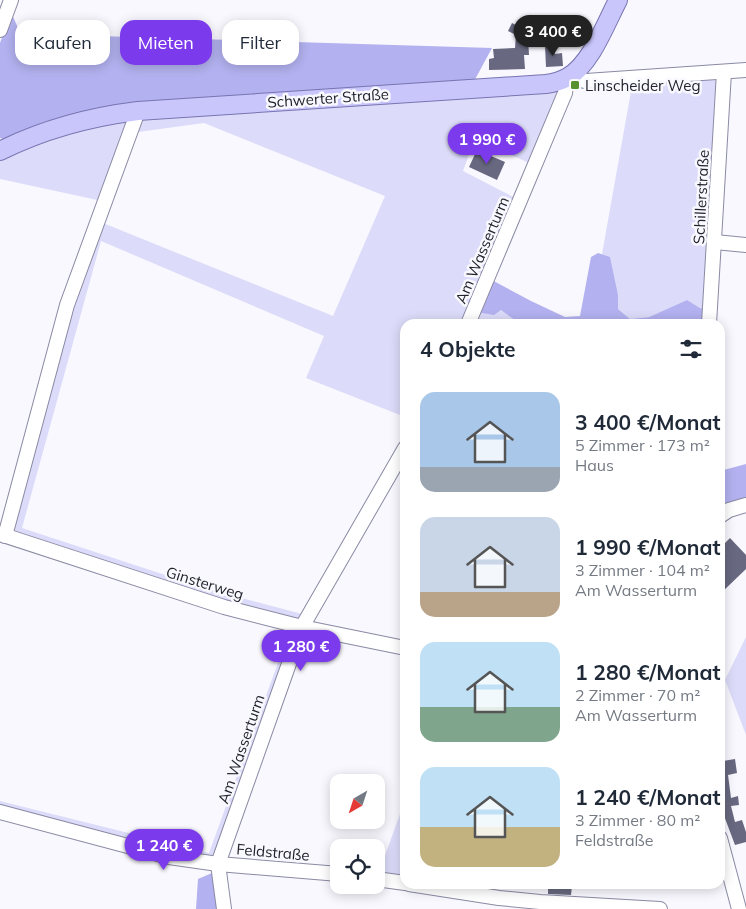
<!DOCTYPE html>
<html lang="de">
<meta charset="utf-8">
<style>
body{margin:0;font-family:Mulish,sans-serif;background:#f6f6f7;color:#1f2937;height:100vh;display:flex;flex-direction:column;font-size:19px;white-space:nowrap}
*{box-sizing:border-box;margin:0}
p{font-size:16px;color:#747a83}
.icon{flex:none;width:28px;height:28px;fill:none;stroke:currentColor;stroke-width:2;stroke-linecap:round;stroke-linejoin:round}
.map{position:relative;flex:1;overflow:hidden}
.details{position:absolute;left:400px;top:319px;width:325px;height:570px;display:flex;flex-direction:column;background:#fff;border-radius:15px;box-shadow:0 2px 12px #0003}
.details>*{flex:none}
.hud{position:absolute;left:15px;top:20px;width:310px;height:45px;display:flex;gap:10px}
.needle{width:32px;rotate:219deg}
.tools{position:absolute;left:330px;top:774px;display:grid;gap:10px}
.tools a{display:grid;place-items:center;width:55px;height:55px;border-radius:10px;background:#fff;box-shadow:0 2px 12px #0003;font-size:25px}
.price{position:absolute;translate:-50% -42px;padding:0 11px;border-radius:18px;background:#7c3aed;color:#fff;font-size:16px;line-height:32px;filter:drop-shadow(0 1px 2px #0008)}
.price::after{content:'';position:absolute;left:50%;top:30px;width:15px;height:11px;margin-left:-8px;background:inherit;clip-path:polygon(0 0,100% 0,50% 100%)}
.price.on{background:#222;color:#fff}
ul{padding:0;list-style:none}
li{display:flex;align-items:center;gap:15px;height:125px;padding:0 20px}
li span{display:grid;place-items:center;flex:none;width:140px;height:100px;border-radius:15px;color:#555}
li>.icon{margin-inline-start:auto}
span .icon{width:60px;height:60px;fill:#fffc;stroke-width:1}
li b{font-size:21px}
h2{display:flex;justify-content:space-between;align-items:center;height:60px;padding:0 20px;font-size:21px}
.tag{padding:0 18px;border-radius:15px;background:#fff;box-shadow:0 2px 12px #0003;font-size:18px;line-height:45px}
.tag.on{background:#7c3aed;color:#fff}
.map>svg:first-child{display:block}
.green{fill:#dcdcfa}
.forest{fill:#b3b1ef}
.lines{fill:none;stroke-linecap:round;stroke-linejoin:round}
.stream{stroke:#b3b2f0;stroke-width:2.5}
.building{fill:#686880}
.minor-casing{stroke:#8a8aa4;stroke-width:16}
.major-casing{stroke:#7874b1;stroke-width:20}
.minor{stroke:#fff;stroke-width:14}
.major{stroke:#c9c6fb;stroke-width:18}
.poi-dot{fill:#56912f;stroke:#f8f8fe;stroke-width:2}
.labels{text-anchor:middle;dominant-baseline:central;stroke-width:5;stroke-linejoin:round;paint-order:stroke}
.poi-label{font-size:15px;fill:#23232d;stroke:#f8f8fe;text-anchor:start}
.street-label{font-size:15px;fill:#23232d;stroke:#f8f8fe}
</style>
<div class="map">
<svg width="746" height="909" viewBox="0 0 746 909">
<rect width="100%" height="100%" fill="#f8f8fe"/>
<g class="green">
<polygon points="721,74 709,309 700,308 687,300 649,317 630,319 618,309 618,295 602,254 633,80"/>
<polygon points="564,86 531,164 475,138 463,171 517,199 465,324 405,324 405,417 306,378 324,336 101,241 22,528 211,590 306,615 299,622 226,605 11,533 69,305 98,221 333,316 385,196 204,123 131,133 138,113"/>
<polygon points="135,114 102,201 0,179 0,154 16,145"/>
<polygon points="501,310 520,324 470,324 476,312"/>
<polygon points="291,627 294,630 214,857 169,854 0,809 0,801 209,853"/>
<polygon points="746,637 746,735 725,680"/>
<polygon points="405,800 405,880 378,875"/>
</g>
<g class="forest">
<polygon points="11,12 18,28 65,35 492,48 472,85 137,108 9,141 0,138 0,43"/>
<polygon points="598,253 610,257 618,295 618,309 630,319 649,317 687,300 700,308 709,309 707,324 520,324 501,310 494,315 476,312 490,279 531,301 565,317 580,316 591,257"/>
<polygon points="746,464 746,503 720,513 720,471"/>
<polygon points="212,873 220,909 196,909 198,879"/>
</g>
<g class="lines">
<polyline class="stream" points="720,493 729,489 746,486"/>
</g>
<g class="building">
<polygon points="512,23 531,33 528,38 529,55 524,55 525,69 489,70 489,59 494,58 493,49 515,48 516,35 508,31"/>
<polygon points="555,45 555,54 562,53 563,66 546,67 545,46"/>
<polygon points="477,150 505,162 497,180 469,167"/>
<polygon points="730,538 746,555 746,569 720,594 720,548"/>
<polygon points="735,759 737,773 728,775 731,798 738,796 739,805 731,806 735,822 742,820 746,832 746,842 735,845 720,805 720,788 722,788 720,774 725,773 723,761"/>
<polygon points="548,884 561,884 561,886 572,886 571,895 548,894"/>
</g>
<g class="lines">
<g class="minor-casing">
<g id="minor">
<polyline points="0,30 11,0"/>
<polyline points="715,242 746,245"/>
<polyline points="468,324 565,93 567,78 586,81 746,70"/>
<polyline points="709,324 724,72"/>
<polyline points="720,516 729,510 746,505"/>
<polyline points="0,534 224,607 302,627 405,648"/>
<polyline points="5,536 67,305 138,111"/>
<polyline points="0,812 169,857 218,864 339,874"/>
<polyline points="720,838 739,909"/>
<polyline points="376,879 405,883"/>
<polyline points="409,884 499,898 540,902 660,909"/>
<polyline points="224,909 218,864 302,627 405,448"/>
</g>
</g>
<g class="major-casing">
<path id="major" d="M0 151C44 129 89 117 138 111L546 84C554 83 561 81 568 77 591 64 606 23 618 0"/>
</g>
<use href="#minor" class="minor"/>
<use href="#major" class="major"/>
</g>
<rect class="poi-dot" x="570" y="80" width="10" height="10" rx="2.5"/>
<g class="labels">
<g class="poi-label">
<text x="585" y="85">Linscheider Weg</text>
</g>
<g class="street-label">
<text transform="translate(328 98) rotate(-4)">Schwerter Straße</text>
<text transform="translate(701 197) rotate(-87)">Schillerstraße</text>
<text transform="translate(482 250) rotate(-67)">Am Wasserturm</text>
<text transform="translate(205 583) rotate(17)">Ginsterweg</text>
<text transform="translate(241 749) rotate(-71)">Am Wasserturm</text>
<text transform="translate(273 852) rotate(5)">Feldstraße</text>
</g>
</g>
</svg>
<div class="tools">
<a><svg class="needle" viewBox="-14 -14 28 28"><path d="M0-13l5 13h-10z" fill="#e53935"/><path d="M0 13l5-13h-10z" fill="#747a83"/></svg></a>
<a><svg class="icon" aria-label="locate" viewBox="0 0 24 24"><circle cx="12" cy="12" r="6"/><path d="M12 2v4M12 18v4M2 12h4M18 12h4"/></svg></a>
</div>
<b class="price on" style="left:553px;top:57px">3 400 €</b>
<b class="price" style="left:487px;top:165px">1 990 €</b>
<b class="price" style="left:301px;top:672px">1 280 €</b>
<b class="price" style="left:164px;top:871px">1 240 €</b>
<div class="hud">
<a class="tag">Kaufen</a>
<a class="tag on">Mieten</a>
<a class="tag">Filter</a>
</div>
<section class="details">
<h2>4 Objekte<svg class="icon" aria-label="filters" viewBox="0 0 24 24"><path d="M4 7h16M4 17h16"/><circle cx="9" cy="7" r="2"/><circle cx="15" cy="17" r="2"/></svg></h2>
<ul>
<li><span style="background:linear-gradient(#a9c7e8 75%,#9aa5b1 0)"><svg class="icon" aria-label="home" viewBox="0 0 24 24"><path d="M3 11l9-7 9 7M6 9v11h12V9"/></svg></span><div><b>3 400 €/Monat</b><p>5 Zimmer · 173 m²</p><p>Haus</p></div></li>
<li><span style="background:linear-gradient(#c9d6e8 75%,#b9a48a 0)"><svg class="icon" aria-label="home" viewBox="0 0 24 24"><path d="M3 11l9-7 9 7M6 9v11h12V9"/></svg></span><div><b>1 990 €/Monat</b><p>3 Zimmer · 104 m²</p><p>Am Wasserturm</p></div></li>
<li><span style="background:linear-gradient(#bfe0f5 65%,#7fa58c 0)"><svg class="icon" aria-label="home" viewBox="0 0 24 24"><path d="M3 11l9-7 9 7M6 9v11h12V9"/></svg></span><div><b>1 280 €/Monat</b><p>2 Zimmer · 70 m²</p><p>Am Wasserturm</p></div></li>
<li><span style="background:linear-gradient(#bfe0f5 60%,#c2b280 0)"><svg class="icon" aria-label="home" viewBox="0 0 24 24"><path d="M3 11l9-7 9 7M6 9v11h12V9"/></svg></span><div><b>1 240 €/Monat</b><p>3 Zimmer · 80 m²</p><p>Feldstraße</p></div></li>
</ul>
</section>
</div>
